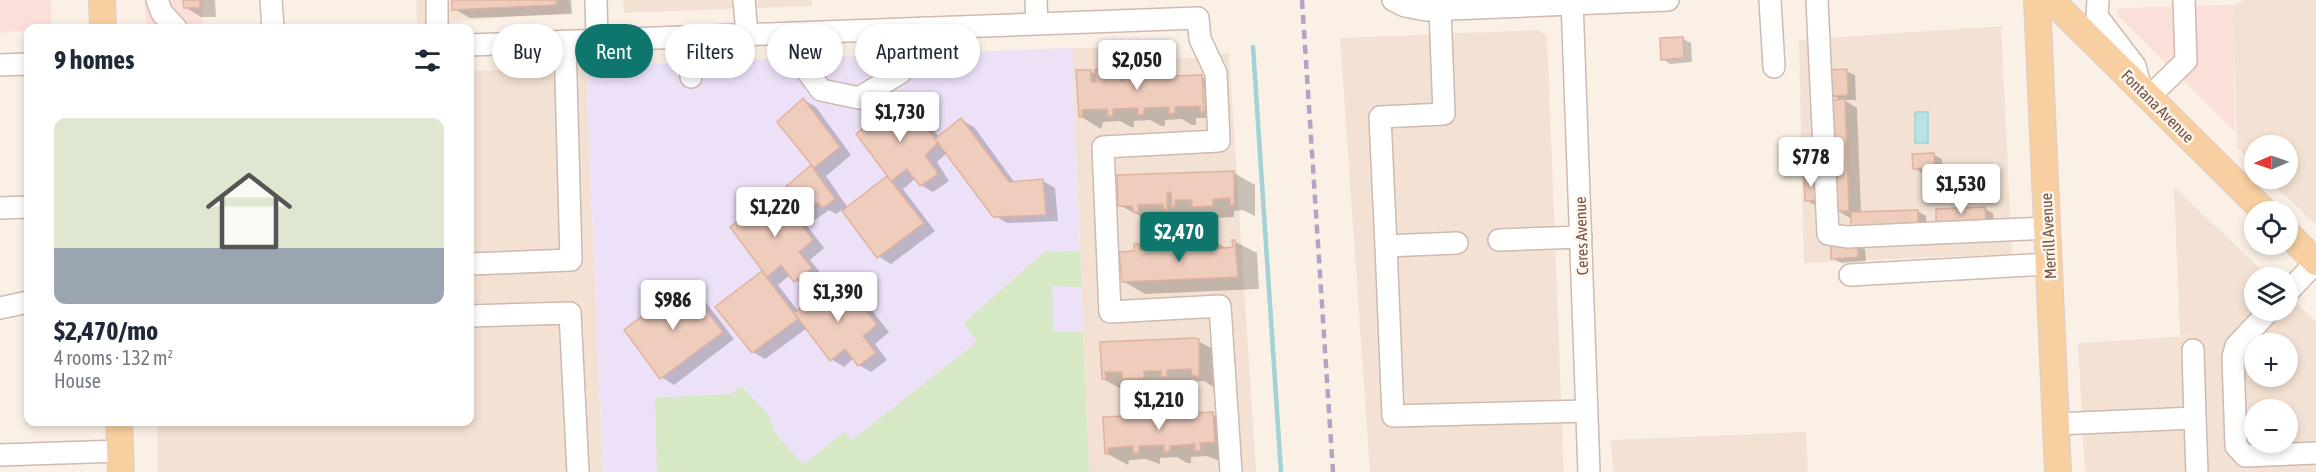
<!DOCTYPE html>
<meta charset="utf-8">
<style>
body{margin:0;font-family:"Asap Condensed",sans-serif;background:#f6f6f7;color:#1f2937;height:100vh;display:flex;flex-direction:column;font-size:22px;white-space:nowrap}
*{box-sizing:border-box;margin:0}
p{font-size:20px;color:#747a83}
.icon{flex:none;width:33px;height:33px;fill:none;stroke:currentColor;stroke-width:2;stroke-linecap:round;stroke-linejoin:round}
.map{position:relative;flex:1;overflow:hidden}
.sheet{position:absolute;left:24px;top:24px;width:450px;height:402px;display:flex;flex-direction:column;background:#fff;border-radius:12px;box-shadow:0 3px 9px #0003}
.sheet>*{flex:none}
.hud{position:absolute;left:492px;top:24px;width:570px;height:54px;display:flex;gap:12px}
.needle{width:39px;rotate:268deg}
.controls{position:absolute;left:2244px;top:135px;display:grid;gap:12px}
.controls a{display:grid;place-items:center;width:54px;height:54px;border-radius:50%;background:#fff;box-shadow:0 3px 9px #0003;font-size:30px}
.price{position:absolute;translate:-50% -51px;padding:0 14px;border-radius:6px;background:#fff;color:#222;font-size:20px;line-height:39px;filter:drop-shadow(0 2px 3px #0008)}
.price::after{content:'';position:absolute;left:50%;top:36px;width:18px;height:14px;margin-left:-9px;background:inherit;clip-path:polygon(0 0,100% 0,50% 100%)}
.price.current{background:#0f766e;color:#fff}
ul{padding:0;list-style:none}
li{display:grid;align-content:center;gap:12px;height:318px;padding:0 30px}
li span{display:grid;place-items:center;height:186px;border-radius:12px;color:#555}
li>.icon{margin-inline-start:auto}
span .icon{width:108px;height:108px;fill:#fffc;stroke-width:1}
li b{font-size:26px}
h2{display:flex;justify-content:space-between;align-items:center;height:72px;padding:0 30px;font-size:26px}
.pill{padding:0 21px;border-radius:27px;background:#fff;box-shadow:0 3px 9px #0003;font-size:21px;line-height:54px}
.pill.current{background:#0f766e;color:#fff}
.map>svg:first-child{display:block}
.residential{fill:#f3e2d3;fill-rule:evenodd}
.commercial{fill:#fbe0d9}
.education{fill:#ede1f7}
.green{fill:#d6e8c4}
.water{fill:#bae2e4;stroke:#a1d2d5;stroke-width:1.5}
.shadow{fill:#0003;fill-rule:evenodd}
.lines{fill:none;stroke-linecap:round;stroke-linejoin:round}
.stream{stroke:#a1d2d5;stroke-width:4.5}
.building{fill:#efcdbd;stroke:#e1b29f;stroke-width:1.5}
.minor-casing{stroke:#cebaaf;stroke-width:24}
.major-casing{stroke:#d8d0cd;stroke-width:28}
.minor{stroke:#fff;stroke-width:21}
.major{stroke:#f7cfa0;stroke-width:26}
.rail{stroke:#b2a4c4;stroke-width:4.5;stroke-dasharray:9 6;stroke-linecap:butt}
.labels{text-anchor:middle;dominant-baseline:central;stroke-width:5;stroke-linejoin:round;paint-order:stroke}
.street-label{font-size:16px;fill:#73564b;stroke:#fef5eb}
</style>
<div class="map">
<svg width="2316" height="472" viewBox="0 0 2316 472">
<rect width="100%" height="100%" fill="#fbf0e5"/>
<g class="residential">
<polygon points="416,0 569,0 570,13 417,24"/>
<polygon points="623,0 812,0 812,6 624,13"/>
<polygon points="2245,0 2316,0 2316,225 2268,179 2288,178 2288,146 2254,146 2254,165 2237,147 2232,5"/>
<polygon points="2001,26 2012,254 1804,263 1799,40"/>
<polygon points="1539,30 1547,37 1564,472 1370,472 1340,38"/>
<polygon points="1072,48 1157,49 1175,58 1199,58 1229,53 1256,472 1089,472"/>
<polygon points="586,66 603,472 158,472 157,422 470,422 470,71"/>
<path d="M2174 187 2269 277 2254 278V310H2288V295L2316 322V472H2085L2078 343 2191 336 2180 335ZM2254 344H2288V376H2254ZM2254 410H2288V442H2254Z"/>
<polygon points="1806,432 1808,472 1613,472 1611,440"/>
</g>
<g class="commercial">
<polygon points="0,0 51,0 52,28 0,33"/>
<polygon points="145,0 203,0 202,28 146,28"/>
<polygon points="2232,5 2235,132 2117,15 2117,11 2120,8"/>
</g>
<polygon class="education" points="1072,48 1089,472 603,472 586,66"/>
<polygon class="green" points="1080,251 1082,287 1052,286 1053,332 1083,332 1089,472 657,472 655,398 732,394 741,386 767,413 776,435 804,465 844,432 852,440 977,342 964,323 1044,252"/>
<rect class="water" x="1915" y="112" width="13" height="31"/>
<g class="shadow">
<polygon points="185,0 215,0 216,17 201,17 185,7"/>
<polygon points="453,0 571,0 572,14 470,18 454,9"/>
<polygon points="1683,39 1691,43 1692,62 1670,64 1662,59"/>
<path d="M1141 69 1157 78 1202 77 1223 89 1213 118H1196V125H1192L1182 119 1165 120V126H1161L1150 120 1134 121V127H1131L1120 121 1103 122 1101 129 1080 116 1090 71 1097 75 1121 70 1128 74ZM1201 87H1204L1205 110H1202Z"/>
<polygon points="1846,71 1855,75 1856,100 1844,100 1857,108 1861,213 1917,211 1926,216 1926,228 1850,218 1838,211 1843,101 1833,96"/>
<polygon points="903,99 915,106 939,137 961,120 974,127 1015,183 1043,181 1055,188 1058,221 1007,223 994,215 947,153 937,162 949,181 933,192 921,185 916,178 903,189 935,231 891,264 878,256 843,209 836,214 829,210 815,220 802,213 785,189 814,165 804,100 816,107 851,155 826,176 848,208 889,176"/>
<polygon points="1934,155 1942,159 1943,172 1922,173 1914,168"/>
<polygon points="1234,173 1255,185 1255,216 1243,210 1234,211 1234,217 1215,218 1204,212 1196,212 1196,218 1188,214 1188,222 1177,216 1159,217 1160,224 1156,224 1119,205"/>
<polygon points="1826,181 1826,204 1815,205 1806,200"/>
<polygon points="777,195 789,202 824,248 810,260 823,276 807,288 790,275 778,285 798,311 841,279 853,286 889,332 875,344 887,360 871,372 859,365 854,358 844,367 831,359 807,328 765,359 753,352 717,307 764,271"/>
<polygon points="1985,209 1993,213 1994,225 1938,210"/>
<polygon points="1234,241 1257,253 1259,289 1145,294 1123,281 1139,245 1150,251 1167,251 1175,244 1187,250 1195,250 1215,242 1228,249 1234,248"/>
<polygon points="1857,245 1865,249 1866,261 1841,263 1833,258"/>
<polygon points="685,285 698,292 734,339 674,385 661,377"/>
<polygon points="1198,341 1220,353 1215,388 1204,381 1188,382 1188,388 1184,389 1173,382 1165,382 1165,390 1145,390 1134,384 1126,384 1125,391 1103,379 1101,343"/>
<polygon points="1212,414 1234,426 1222,462 1207,456 1191,457 1191,463 1187,463 1177,457 1160,458 1160,464 1146,459 1129,460 1128,465 1106,453 1105,418"/>
</g>
<g class="lines">
<polyline class="stream" points="1253,47 1281,472"/>
</g>
<g class="building">
<polygon points="183,0 200,0 200,8 184,8"/>
<polygon points="452,0 556,0 556,5 452,10"/>
<polygon points="1683,37 1684,58 1661,60 1660,38"/>
<polygon points="1122,68 1122,81 1126,80 1126,68 1142,68 1141,77 1202,75 1204,112 1200,112 1200,106 1175,107 1175,113 1169,114 1169,107 1144,108 1144,114 1138,115 1138,108 1113,109 1113,116 1108,116 1107,109 1082,110 1082,117 1079,117 1076,70 1091,70 1091,82 1096,82 1095,70"/>
<polygon points="1847,69 1848,95 1832,96 1830,70"/>
<polygon points="903,97 938,143 925,155 938,174 920,186 907,169 891,181 856,134"/>
<polygon points="803,98 840,147 814,168 777,122"/>
<polygon points="1845,99 1849,211 1836,211 1832,100"/>
<polygon points="961,118 1009,182 1043,179 1046,215 993,217 935,139"/>
<polygon points="1934,153 1935,168 1913,169 1912,154"/>
<polygon points="811,165 835,199 822,208 818,203 801,214 783,189"/>
<polygon points="1234,171 1234,205 1230,205 1230,198 1213,199 1213,206 1192,207 1192,200 1175,200 1175,206 1172,207 1171,192 1167,193 1167,210 1164,210 1163,204 1138,205 1139,212 1133,212 1132,206 1118,206 1117,175"/>
<polygon points="1804,175 1818,175 1818,200 1805,201"/>
<polygon points="887,176 924,223 877,258 842,211"/>
<polygon points="777,193 813,240 799,252 812,268 794,282 781,265 767,277 730,227"/>
<polygon points="1985,207 1986,221 1936,223 1936,209"/>
<polygon points="1918,210 1918,224 1851,227 1851,212"/>
<polygon points="1215,240 1216,249 1233,247 1232,240 1235,240 1238,277 1122,282 1119,252 1134,251 1134,244 1139,244 1140,250 1165,249 1165,243 1176,243 1176,249 1193,249 1193,241"/>
<polygon points="1857,243 1858,257 1831,259 1831,244"/>
<polygon points="762,271 798,319 752,353 715,307"/>
<polygon points="841,277 877,325 863,336 876,353 858,366 845,349 830,361 794,313"/>
<polygon points="685,283 723,332 660,379 624,330"/>
<polygon points="1195,338 1199,339 1199,376 1192,376 1191,369 1167,370 1167,377 1161,377 1161,371 1144,371 1144,378 1122,379 1122,372 1105,372 1106,379 1102,379 1100,342"/>
<polygon points="1213,412 1215,442 1200,443 1201,450 1195,451 1195,444 1170,446 1170,451 1164,452 1164,445 1139,446 1139,453 1133,453 1133,446 1108,448 1108,454 1105,454 1103,417"/>
</g>
<g class="lines">
<g class="minor-casing">
<g id="minor">
<polyline points="157,0 162,13 176,28"/>
<polyline points="271,0 273,28"/>
<polyline points="437,0 437,28"/>
<polyline points="596,0 597,40"/>
<polyline points="744,0 747,34"/>
<polyline points="1036,0 1037,23"/>
<polyline points="1393,0 1405,6 1426,10 1668,0"/>
<polyline points="1572,0 1589,472"/>
<polyline points="1770,0 1774,67"/>
<polyline points="1817,0 1828,234 1847,237 2048,228"/>
<polyline points="2098,0 2097,16 2135,66 2141,89"/>
<polyline points="1440,9 1444,114 1380,117 1386,246 1457,243"/>
<polyline points="793,33 800,61 821,90 859,98 900,73 915,57 923,28"/>
<polyline points="690,37 691,77"/>
<polyline points="470,45 1198,18 1200,39 1216,73 1219,141 1103,147 1110,312 1220,306 1231,472"/>
<polyline points="0,65 28,64"/>
<polyline points="2149,97 2186,61 2184,0"/>
<polyline points="0,208 28,207"/>
<polyline points="1499,240 1581,237"/>
<polyline points="1386,246 1393,416 1587,411"/>
<polyline points="470,264 571,260 565,41"/>
<polyline points="1850,275 2049,264"/>
<polyline points="2288,292 2316,262"/>
<polyline points="0,308 28,302"/>
<polyline points="2270,310 2236,346 2233,357 2236,446 2245,456 2316,453"/>
<polyline points="470,316 570,313 578,472"/>
<polyline points="2195,418 2197,472"/>
<polyline points="2056,424 2195,418 2193,350"/>
<polyline points="0,455 120,451"/>
</g>
</g>
<g class="major-casing">
<g id="major">
<polyline points="102,0 103,28"/>
<polyline points="2037,0 2058,472"/>
<polyline points="2051,0 2265,212"/>
<polyline points="2288,234 2316,262"/>
<polyline points="119,422 121,472"/>
</g>
</g>
<use href="#minor" class="minor"/>
<use href="#major" class="major"/>
<polyline class="rail" points="1302,0 1333,472"/>
</g>
<g class="labels">
<g class="street-label">
<text transform="translate(2158 106) rotate(45)">Fontana Avenue</text>
<text transform="translate(1581 236) rotate(-92)">Ceres Avenue</text>
<text transform="translate(2048 236) rotate(-93)">Merrill Avenue</text>
</g>
</g>
</svg>
<div class="controls">
<a><svg class="needle" viewBox="-14 -14 28 28"><path d="M0-13l5 13h-10z" fill="#e53935"/><path d="M0 13l5-13h-10z" fill="#747a83"/></svg></a>
<a><svg class="icon" aria-label="locate" viewBox="0 0 24 24"><circle cx="12" cy="12" r="6"/><path d="M12 2v4M12 18v4M2 12h4M18 12h4"/></svg></a>
<a><svg class="icon" aria-label="layers" viewBox="0 0 24 24"><path d="M12 4l9 5-9 5-9-5zM3 14l9 5 9-5"/></svg></a>
<a>+</a>
<a>−</a>
</div>
<b class="price" style="left:1137px;top:91px">$2,050</b>
<b class="price" style="left:900px;top:143px">$1,730</b>
<b class="price" style="left:1811px;top:188px">$778</b>
<b class="price" style="left:1961px;top:215px">$1,530</b>
<b class="price" style="left:775px;top:238px">$1,220</b>
<b class="price current" style="left:1179px;top:263px">$2,470</b>
<b class="price" style="left:838px;top:323px">$1,390</b>
<b class="price" style="left:673px;top:331px">$986</b>
<b class="price" style="left:1159px;top:431px">$1,210</b>
<div class="hud">
<a class="pill">Buy</a>
<a class="pill current">Rent</a>
<a class="pill">Filters</a>
<a class="pill">New</a>
<a class="pill">Apartment</a>
</div>
<section class="sheet">
<h2>9 homes<svg class="icon" aria-label="filters" viewBox="0 0 24 24"><path d="M4 7h16M4 17h16"/><circle cx="9" cy="7" r="2"/><circle cx="15" cy="17" r="2"/></svg></h2>
<ul>
<li><span style="background:linear-gradient(#dfe7d0 70%,#9aa5b1 0)"><svg class="icon" aria-label="home" viewBox="0 0 24 24"><path d="M3 11l9-7 9 7M6 9v11h12V9"/></svg></span><div><b>$2,470/mo</b><p>4 rooms · 132 m²</p><p>House</p></div></li>
</ul>
</section>
</div>
